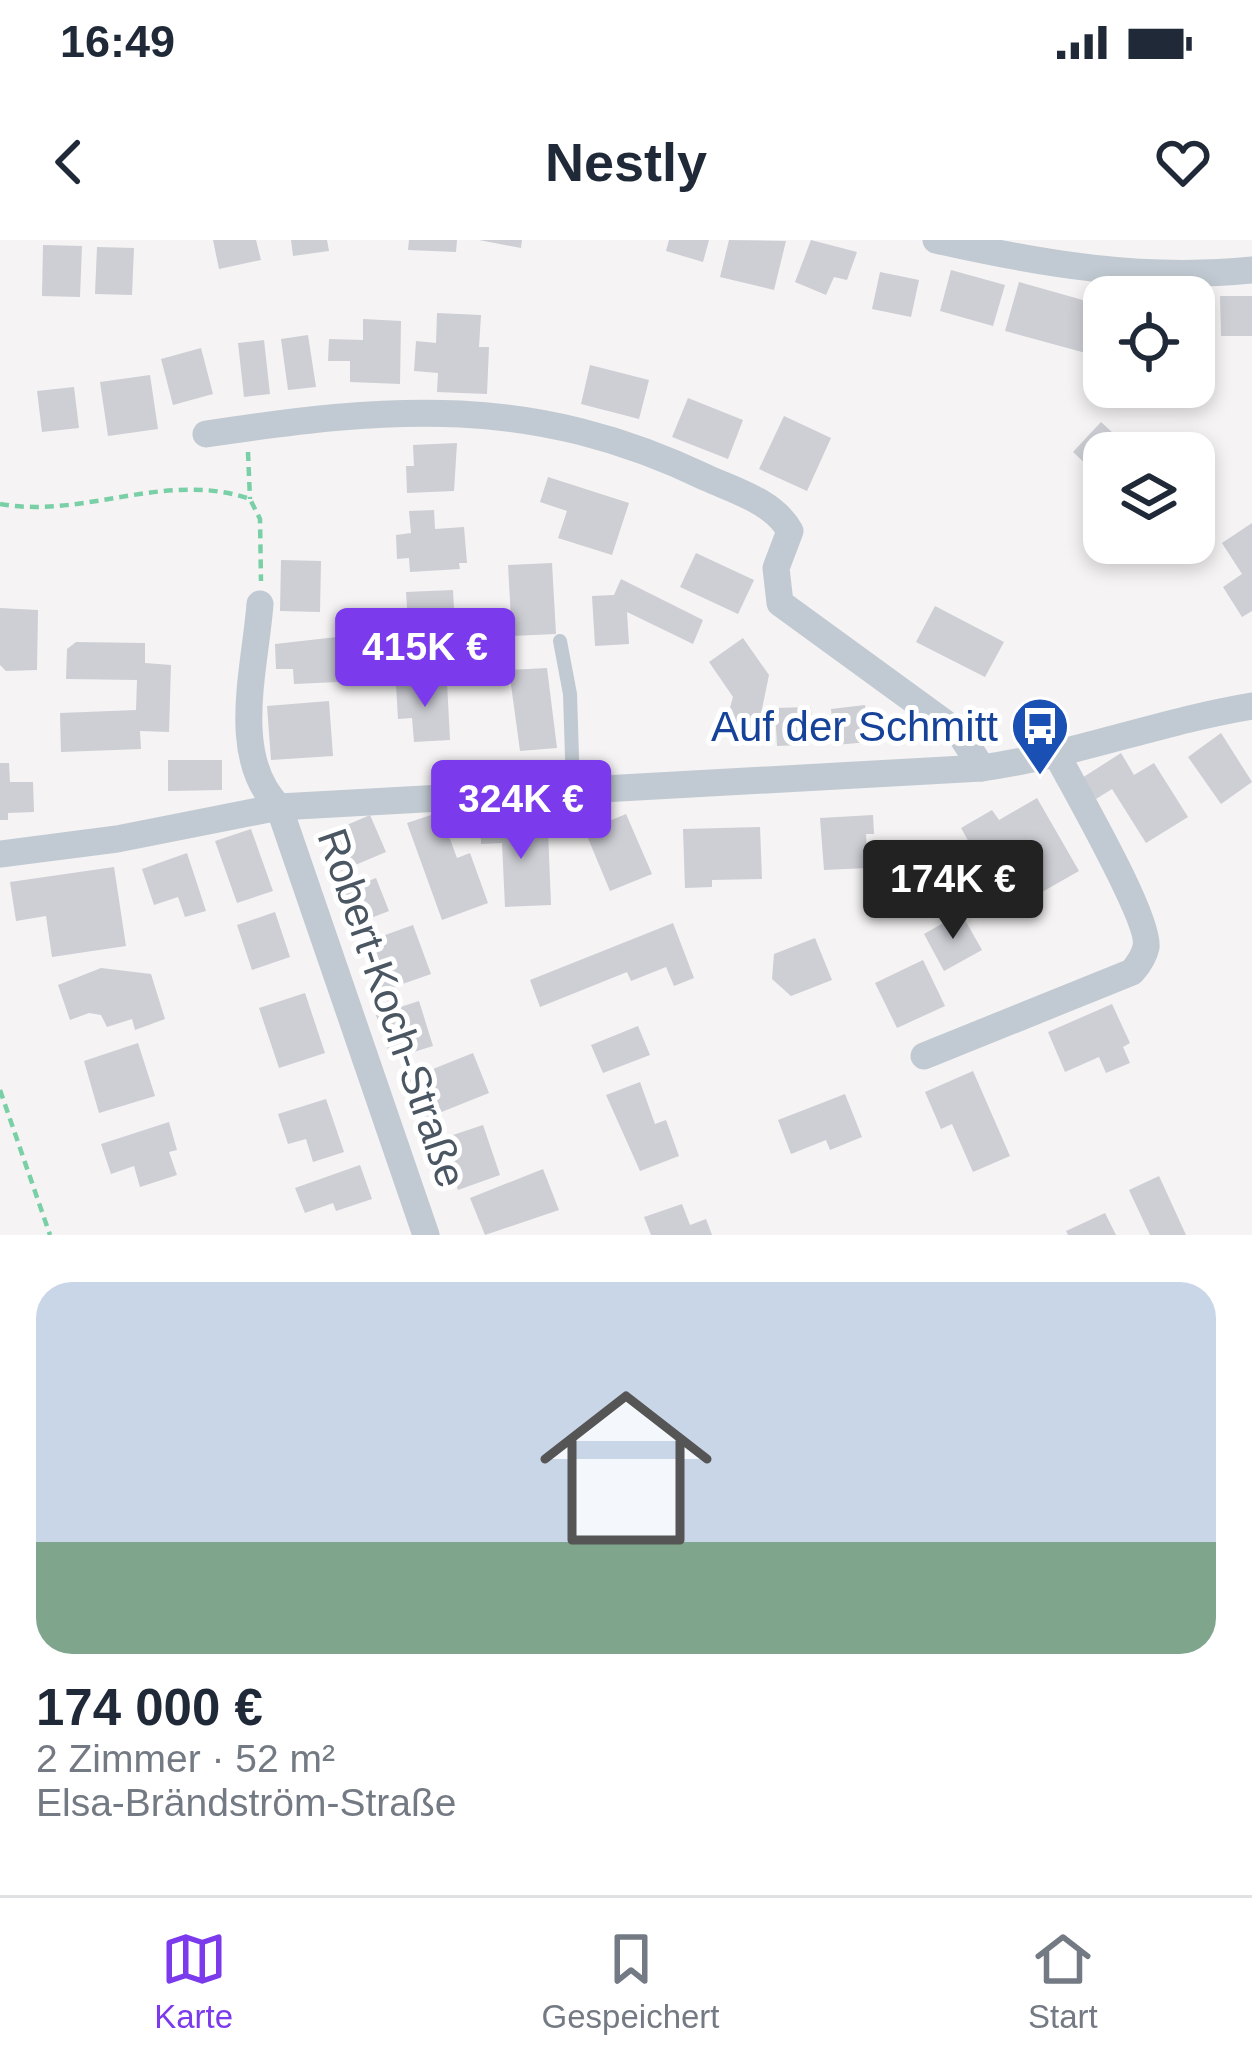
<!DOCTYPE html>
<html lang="de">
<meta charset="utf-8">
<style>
body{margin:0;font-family:Helvetica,sans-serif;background:#f2f2f3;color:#1f2937;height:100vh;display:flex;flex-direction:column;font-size:45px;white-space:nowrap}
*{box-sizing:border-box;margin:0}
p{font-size:39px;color:#747a83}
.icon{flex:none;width:66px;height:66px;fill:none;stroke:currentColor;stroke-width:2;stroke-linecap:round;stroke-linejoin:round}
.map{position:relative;height:995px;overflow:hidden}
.panel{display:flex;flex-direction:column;background:#fff;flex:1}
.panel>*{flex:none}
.controls{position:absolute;left:1083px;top:36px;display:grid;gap:24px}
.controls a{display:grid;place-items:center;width:132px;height:132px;border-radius:24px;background:#fff;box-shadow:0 6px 18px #0003;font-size:60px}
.price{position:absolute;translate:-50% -102px;padding:0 27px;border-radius:12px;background:#7c3aed;color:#fff;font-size:39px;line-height:78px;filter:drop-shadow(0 3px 6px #0008)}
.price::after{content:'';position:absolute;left:50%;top:72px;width:36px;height:27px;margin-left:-18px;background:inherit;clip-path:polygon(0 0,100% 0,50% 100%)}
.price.on{background:#222;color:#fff}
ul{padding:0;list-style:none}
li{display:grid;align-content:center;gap:24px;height:636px;padding:0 36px}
li span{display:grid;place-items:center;height:372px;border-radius:36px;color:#555}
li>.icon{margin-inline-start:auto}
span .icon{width:216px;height:216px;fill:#fffc;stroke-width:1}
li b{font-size:51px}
.status{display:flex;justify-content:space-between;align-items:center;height:84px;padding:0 60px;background:#fff;direction:ltr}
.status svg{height:33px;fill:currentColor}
header{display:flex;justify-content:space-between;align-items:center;height:156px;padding:0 36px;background:#fff;font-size:54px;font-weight:700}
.menu{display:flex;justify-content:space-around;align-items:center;height:168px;border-top:3px solid #e0e1e3;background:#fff;font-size:33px;color:#747a83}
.menu a{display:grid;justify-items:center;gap:6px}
.menu .on{color:#7c3aed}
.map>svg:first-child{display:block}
.building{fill:#cdcfd5}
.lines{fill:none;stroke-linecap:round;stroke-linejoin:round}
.path{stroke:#7ad0a6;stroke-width:4.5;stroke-dasharray:9 6;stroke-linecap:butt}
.lane{stroke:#c1cad2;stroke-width:14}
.street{stroke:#c1cad2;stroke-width:27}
.labels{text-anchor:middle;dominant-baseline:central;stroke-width:10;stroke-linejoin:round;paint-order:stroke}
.transit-label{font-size:42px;fill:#164399;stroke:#fff;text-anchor:end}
.street-label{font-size:42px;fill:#4a5661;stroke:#fff}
</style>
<div class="status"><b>16:49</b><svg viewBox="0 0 49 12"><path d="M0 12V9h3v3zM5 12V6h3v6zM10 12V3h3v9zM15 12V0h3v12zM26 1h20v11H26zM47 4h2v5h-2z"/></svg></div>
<header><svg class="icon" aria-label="back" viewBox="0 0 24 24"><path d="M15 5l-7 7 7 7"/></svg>Nestly<svg class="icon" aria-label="heart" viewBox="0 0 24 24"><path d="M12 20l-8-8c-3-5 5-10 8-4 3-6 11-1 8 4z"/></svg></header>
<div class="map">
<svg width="1252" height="995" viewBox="0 0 1252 995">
<rect width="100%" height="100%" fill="#f5f3f3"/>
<g class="building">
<polygon points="213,0 256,0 261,20 219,29"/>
<polygon points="291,0 327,0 329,11 293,16"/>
<polygon points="409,0 457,0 456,12 408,10"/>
<polygon points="479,0 522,0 521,8"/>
<polygon points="669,0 709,0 703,22 666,11"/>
<polygon points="729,0 786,1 774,50 720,37"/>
<polygon points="811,0 857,12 847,40 834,37 826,55 795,42"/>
<polygon points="43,5 82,6 80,57 42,56"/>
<polygon points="97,7 134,8 132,55 95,54"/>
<polygon points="951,30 1005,45 993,86 940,71"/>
<polygon points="880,32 919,40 911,77 872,69"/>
<polygon points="1019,42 1104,66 1093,115 1005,91"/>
<polygon points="1220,56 1252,56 1252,96 1221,96"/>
<polygon points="437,73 481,75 479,107 489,107 487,154 437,152 438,133 414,131 416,101 436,103"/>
<polygon points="363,79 401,81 400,144 350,142 350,121 328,121 329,99 363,100"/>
<polygon points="308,95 316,147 288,150 281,99"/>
<polygon points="264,100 270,154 244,157 238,103"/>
<polygon points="201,108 213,154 173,165 161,119"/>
<polygon points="590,125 649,140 639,179 581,164"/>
<polygon points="150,135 158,189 108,196 100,142"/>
<polygon points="74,147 79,188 42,192 37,151"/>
<polygon points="688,158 743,180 728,219 672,197"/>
<polygon points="784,176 831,198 807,251 759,229"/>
<polygon points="1101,182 1130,209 1104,213 1104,241 1073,212"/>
<polygon points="457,203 454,251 407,253 406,226 414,226 413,205"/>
<polygon points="548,237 629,263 612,315 558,298 567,271 540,262"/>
<polygon points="434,270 435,289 464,287 467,323 459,323 460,329 410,332 409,318 397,319 396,295 411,293 409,271"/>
<polygon points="1252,283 1252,371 1242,377 1223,347 1242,334 1222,303"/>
<polygon points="696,313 754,340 738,374 680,347"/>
<polygon points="281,320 321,321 320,372 280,371"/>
<polygon points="552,323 556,394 512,396 508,325"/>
<polygon points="621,339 703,380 693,404 627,372 629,404 595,406 592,356 614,355"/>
<polygon points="453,350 456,408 427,410 425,382 408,382 406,352"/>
<polygon points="935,366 1004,402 985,437 916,402"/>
<polygon points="0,368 38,370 37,430 6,431 0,425"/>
<polygon points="337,397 339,442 294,444 293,429 276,429 275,404"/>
<polygon points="743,398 769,435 756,498 722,496 733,457 709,422"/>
<polygon points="76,402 145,403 145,423 171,425 169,492 140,491 141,509 61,512 60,473 136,470 137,440 66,439 67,409"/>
<polygon points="547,428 557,508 520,511 509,430"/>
<polygon points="447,442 450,500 414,502 412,478 398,479 396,445"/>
<polygon points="329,461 333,516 271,520 267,466"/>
<polygon points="865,465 869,502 835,505 831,469"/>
<polygon points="811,467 812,495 801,496 801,505 777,506 775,468"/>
<polygon points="1221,493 1252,542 1221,564 1188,517"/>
<polygon points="1121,513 1134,535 1154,523 1188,577 1146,603 1112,549 1096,559 1082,538"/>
<polygon points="168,520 222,520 222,550 168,551"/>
<polygon points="0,523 9,523 10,542 33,542 34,572 8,573 8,580 0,580"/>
<polygon points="1037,558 1079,631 1035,656 1021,631 1039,621 1027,601 983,627 961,588 992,570 999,580"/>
<polygon points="440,572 457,618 470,613 488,663 442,680 407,583"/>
<polygon points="626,574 652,634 610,651 585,591"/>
<polygon points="370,575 386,612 341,631 326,594"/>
<polygon points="508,575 509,593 548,591 551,665 505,667 502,603 481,604 480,576"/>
<polygon points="873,575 874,594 866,594 868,628 824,630 820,578"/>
<polygon points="760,587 762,639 712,640 712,647 685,648 683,589"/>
<polygon points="251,589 273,651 237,663 215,601"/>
<polygon points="187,613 206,671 185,677 178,657 154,665 142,629"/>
<polygon points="114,627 126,706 52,717 46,676 16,681 10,642"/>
<polygon points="376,638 389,671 350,686 338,653"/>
<polygon points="275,672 290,717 252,730 237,685"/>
<polygon points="961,673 982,710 944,731 924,694"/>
<polygon points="673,683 694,738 674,746 666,727 631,741 627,732 540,767 530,740"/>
<polygon points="413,685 431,734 377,753 360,704"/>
<polygon points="815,698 832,740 791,756 772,739 774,714"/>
<polygon points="923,720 945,766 897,788 875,743"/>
<polygon points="101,728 151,734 165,779 135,790 132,779 107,787 101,775 89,773 70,780 58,745"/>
<polygon points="305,753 325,813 279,828 259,768"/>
<polygon points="419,761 433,806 391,819 376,775"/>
<polygon points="1112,764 1130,803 1123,807 1130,823 1106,833 1099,817 1065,832 1048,792"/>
<polygon points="638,786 650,815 603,833 591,805"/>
<polygon points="138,803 155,856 99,873 84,821"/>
<polygon points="473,813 489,853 419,881 403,841"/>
<polygon points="973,831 1010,916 973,932 952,884 941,889 925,852"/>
<polygon points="640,842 655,884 666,880 679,916 640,931 606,855"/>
<polygon points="845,854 862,897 830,910 826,900 791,914 778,880"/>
<polygon points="326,859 344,912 313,922 306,899 288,904 278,874"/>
<polygon points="169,882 177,910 169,912 177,935 140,947 134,926 111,934 101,904"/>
<polygon points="483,885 500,935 458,950 441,899"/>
<polygon points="360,925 372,959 336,971 333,963 305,973 295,948"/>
<polygon points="543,929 559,970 485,995 470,958"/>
<polygon points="1159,936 1186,995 1150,995 1129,950"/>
<polygon points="682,964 690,985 706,979 712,995 651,995 644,977"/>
<polygon points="1105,973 1116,995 1068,995 1066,991"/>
</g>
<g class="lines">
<g class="path">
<polyline points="248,212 250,259"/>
<path d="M0 264C85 279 166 230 250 259L260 279 261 341"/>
<polyline points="0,850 50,995"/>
</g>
<polyline class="lane" points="560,401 570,454 573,548"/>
<g class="street">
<path d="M936 0C1042 24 1143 41 1252 30"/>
<path d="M206 194C392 166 532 154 707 238 736 251 774 262 790 291L776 328 780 363 960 494 982 528"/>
<path d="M260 364C255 430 229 517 279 567L426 995"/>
<path d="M0 614 117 599 279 567 982 528C1074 515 1161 481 1252 466"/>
<path d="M924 816 1132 732C1138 725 1144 717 1146 707 1151 680 1074 548 1057 515"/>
</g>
</g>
<defs>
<g id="bus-pin" transform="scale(3)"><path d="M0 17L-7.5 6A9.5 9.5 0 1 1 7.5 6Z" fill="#1a4fb4" stroke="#fff"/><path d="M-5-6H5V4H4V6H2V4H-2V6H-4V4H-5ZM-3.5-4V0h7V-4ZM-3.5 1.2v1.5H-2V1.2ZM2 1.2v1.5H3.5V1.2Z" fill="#fff"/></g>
</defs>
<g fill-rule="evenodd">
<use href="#bus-pin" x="1040" y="486"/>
</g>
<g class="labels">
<g class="transit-label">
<text x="998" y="486">Auf der Schmitt</text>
</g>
<g class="street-label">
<text transform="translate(392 768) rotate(71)">Robert-Koch-Straße</text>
</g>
</g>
</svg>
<div class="controls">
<a><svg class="icon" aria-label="locate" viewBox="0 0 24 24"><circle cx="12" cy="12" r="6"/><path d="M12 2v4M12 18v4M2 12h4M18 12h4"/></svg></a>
<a><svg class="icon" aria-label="layers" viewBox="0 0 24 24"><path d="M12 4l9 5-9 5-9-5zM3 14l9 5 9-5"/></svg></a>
</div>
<b class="price" style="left:425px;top:470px">415K €</b>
<b class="price" style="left:521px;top:622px">324K €</b>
<b class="price on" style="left:953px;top:702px">174K €</b>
</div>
<section class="panel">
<ul>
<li><span style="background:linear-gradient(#c9d6e8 70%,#7fa58c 0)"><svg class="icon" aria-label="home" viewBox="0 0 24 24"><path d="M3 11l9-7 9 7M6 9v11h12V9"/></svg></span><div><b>174 000 €</b><p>2 Zimmer · 52 m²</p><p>Elsa-Brändström-Straße</p></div></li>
</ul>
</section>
<nav class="menu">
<a class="on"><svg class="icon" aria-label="map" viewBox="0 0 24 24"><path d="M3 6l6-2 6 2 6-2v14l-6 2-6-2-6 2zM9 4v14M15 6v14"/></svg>Karte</a>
<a><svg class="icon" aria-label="saved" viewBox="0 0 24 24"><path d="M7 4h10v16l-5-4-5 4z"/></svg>Gespeichert</a>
<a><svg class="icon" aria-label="home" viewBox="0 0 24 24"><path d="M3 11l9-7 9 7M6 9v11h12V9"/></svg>Start</a>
</nav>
